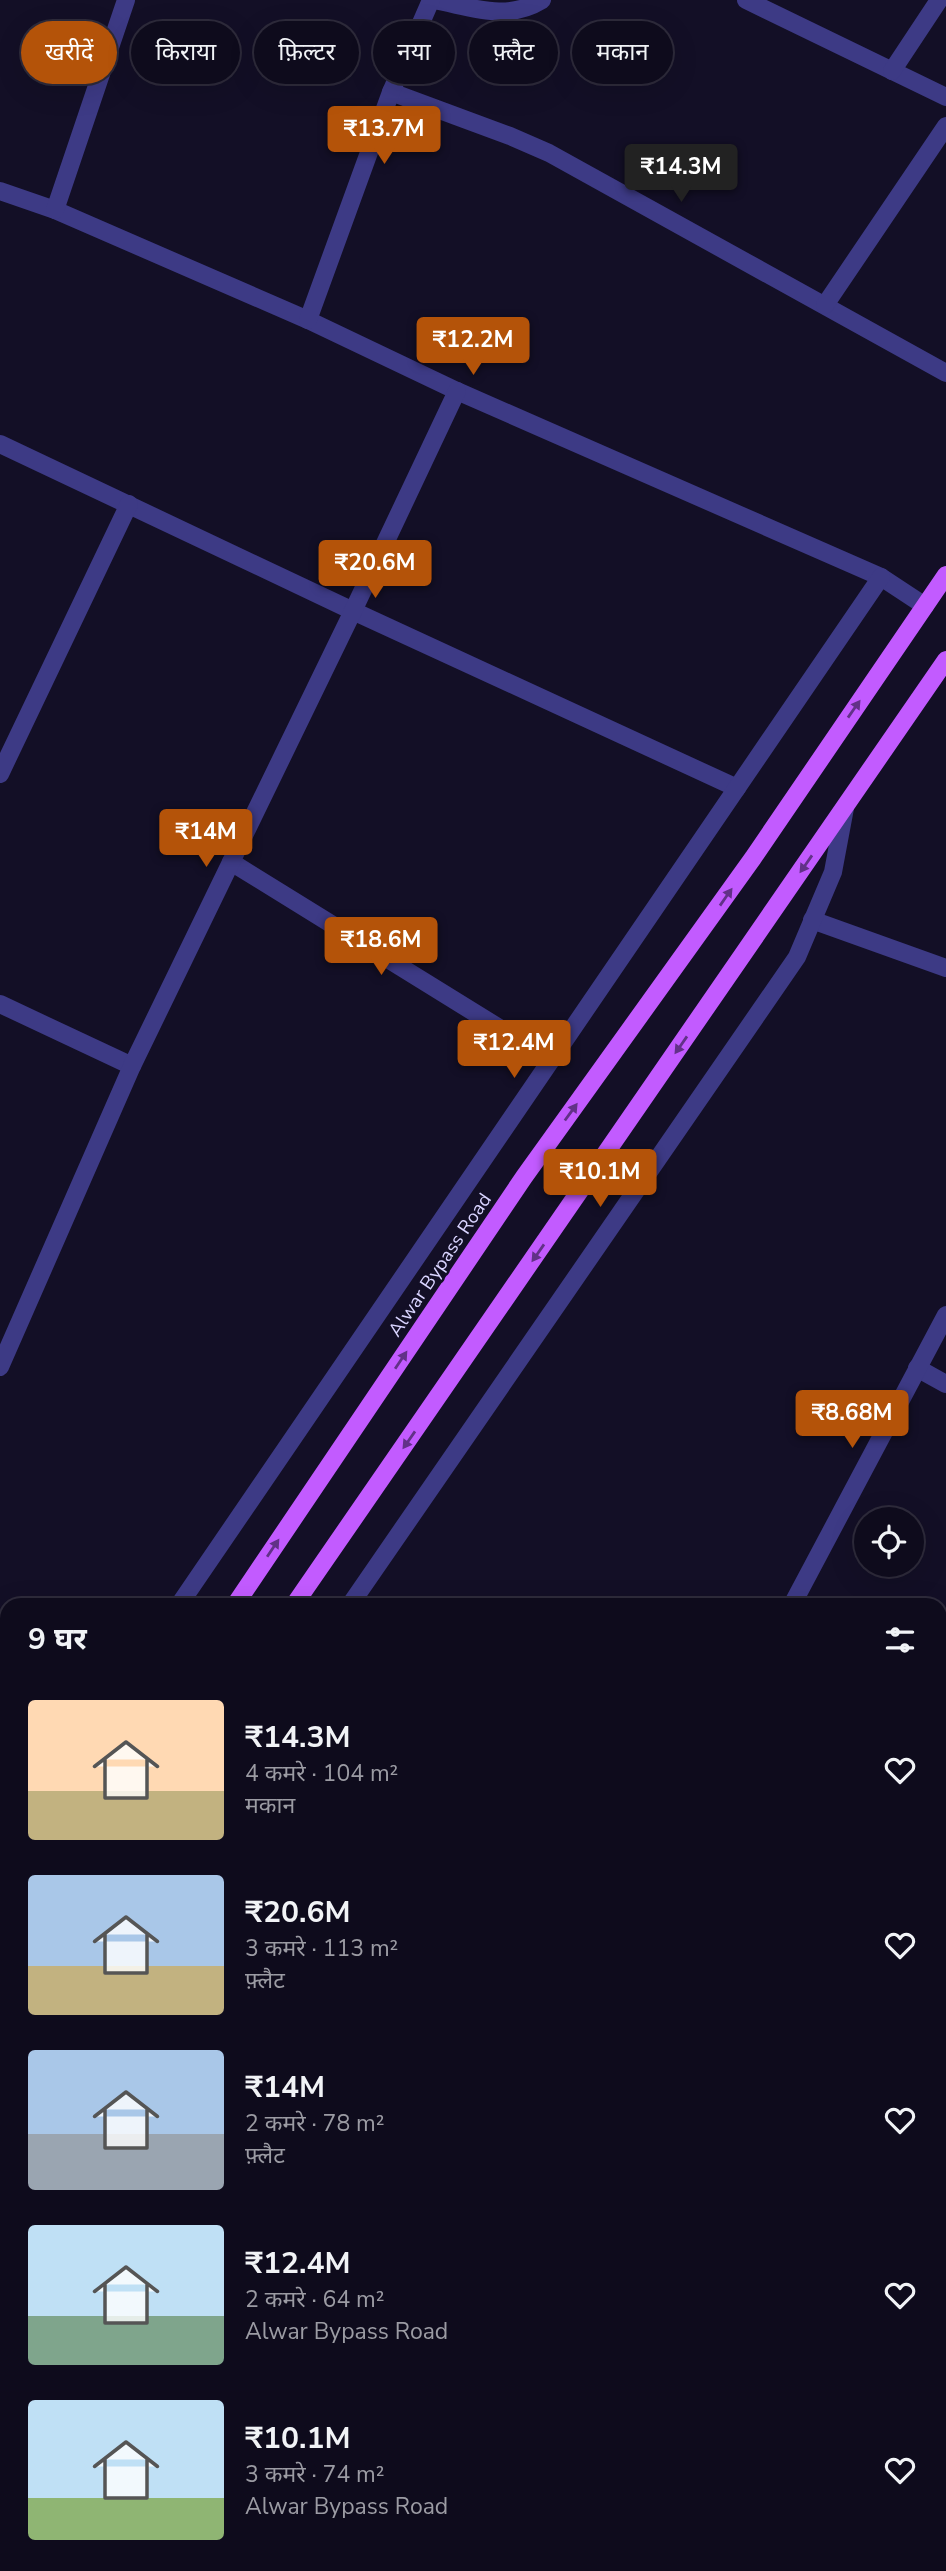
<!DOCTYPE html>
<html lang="hi">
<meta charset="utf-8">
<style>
body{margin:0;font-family:"Nunito Sans","Noto Sans Devanagari",sans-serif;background:#171425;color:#f1f3f6;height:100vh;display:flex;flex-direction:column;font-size:26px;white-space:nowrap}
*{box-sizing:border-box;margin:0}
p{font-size:23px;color:#9b9ba3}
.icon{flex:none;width:38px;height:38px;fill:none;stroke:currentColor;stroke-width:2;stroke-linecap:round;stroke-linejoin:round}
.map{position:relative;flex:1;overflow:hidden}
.sheet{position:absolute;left:0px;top:1598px;width:947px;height:975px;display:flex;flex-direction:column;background:#0e0b1c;border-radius:21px 21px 0 0;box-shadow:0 7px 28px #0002,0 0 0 2px #2e2b3b}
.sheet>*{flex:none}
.hud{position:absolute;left:21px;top:21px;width:905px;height:63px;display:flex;gap:14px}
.fabs{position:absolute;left:854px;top:1507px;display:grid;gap:14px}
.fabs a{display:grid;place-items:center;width:70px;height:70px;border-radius:50%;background:#0e0b1c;box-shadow:0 7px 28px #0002,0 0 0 2px #2e2b3b;font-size:35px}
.price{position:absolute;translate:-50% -60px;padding:0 16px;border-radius:7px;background:#b45309;color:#fff;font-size:23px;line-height:46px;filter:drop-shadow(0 2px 4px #0008)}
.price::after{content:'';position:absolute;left:50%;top:42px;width:21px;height:16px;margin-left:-10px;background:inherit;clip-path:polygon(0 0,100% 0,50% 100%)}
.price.on{background:#222;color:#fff}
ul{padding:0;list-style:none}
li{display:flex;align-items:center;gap:21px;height:175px;padding:0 28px}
li span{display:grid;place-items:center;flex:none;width:196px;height:140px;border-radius:7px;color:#555}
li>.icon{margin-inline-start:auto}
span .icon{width:84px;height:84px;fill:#fffc;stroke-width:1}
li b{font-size:30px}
h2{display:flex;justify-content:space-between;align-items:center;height:84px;padding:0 28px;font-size:30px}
.chip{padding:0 24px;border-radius:32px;background:#0e0b1c;box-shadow:0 7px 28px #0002,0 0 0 2px #2e2b3b;font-size:24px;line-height:63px}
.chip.on{background:#b45309;color:#fff}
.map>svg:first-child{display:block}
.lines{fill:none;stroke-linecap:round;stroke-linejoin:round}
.minor{stroke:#3d3a85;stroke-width:18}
.major{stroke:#c25bff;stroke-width:18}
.oneway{fill:#623188}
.labels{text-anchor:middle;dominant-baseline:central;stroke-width:5;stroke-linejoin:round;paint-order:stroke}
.street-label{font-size:19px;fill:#d9d4ff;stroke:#130f26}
</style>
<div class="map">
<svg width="946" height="2571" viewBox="0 0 946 2571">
<rect width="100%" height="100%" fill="#130f26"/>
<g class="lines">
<g class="minor">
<path d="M433 0C472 7 506 22 542 0"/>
<polyline points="746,0 946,97"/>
<polyline points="892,71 939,0"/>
<polyline points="391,92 510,136 549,153 946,373"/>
<polyline points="0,191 55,210 308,320 457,391 881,577 925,606"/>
<polyline points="55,210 126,0"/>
<polyline points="825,305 946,126"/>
<polyline points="308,320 391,92 431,0"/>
<polyline points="0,444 353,611 737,788"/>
<polyline points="0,774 129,504"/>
<polyline points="231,862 551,1060"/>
<polyline points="812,920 946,968"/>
<polyline points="0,1004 132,1066"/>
<polyline points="0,1367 132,1066 353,611 457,391"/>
<polyline points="917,1368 946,1384"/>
<polyline points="179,1605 881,577"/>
<polyline points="350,1605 797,957 833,872 845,808"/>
<polyline points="792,1605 946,1315"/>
<polyline points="940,1718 946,1716"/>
<polyline points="0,1814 7,1817"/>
<polyline points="940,1895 946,1898"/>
<polyline points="0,2089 7,2081"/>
<polyline points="0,2138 7,2141"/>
<polyline points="940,2372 946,2353"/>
<polyline points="0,2463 7,2465"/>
<polyline points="940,2474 946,2476"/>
<polyline points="510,2566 528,2571"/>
<polyline points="23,2571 25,2566"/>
<polyline points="308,2571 309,2566"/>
<polyline points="861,2571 863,2566"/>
</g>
<g class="major">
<polyline points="235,1605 524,1177 753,858 946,575"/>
<polyline points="294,1605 946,660"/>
<polyline points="0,1921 7,1913"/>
<polyline points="0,1996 7,1987"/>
</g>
</g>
<defs><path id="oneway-solid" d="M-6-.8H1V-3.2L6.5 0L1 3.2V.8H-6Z" transform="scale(1.75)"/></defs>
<g class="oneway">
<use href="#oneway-solid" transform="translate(854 709) rotate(-55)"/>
<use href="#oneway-solid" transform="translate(806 864) rotate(125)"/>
<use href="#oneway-solid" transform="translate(726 897) rotate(-55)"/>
<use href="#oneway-solid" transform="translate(681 1045) rotate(125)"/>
<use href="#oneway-solid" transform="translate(571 1112) rotate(-54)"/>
<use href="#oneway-solid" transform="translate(538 1253) rotate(125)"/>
<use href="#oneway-solid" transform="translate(401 1360) rotate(-56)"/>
<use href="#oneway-solid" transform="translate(409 1440) rotate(125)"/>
<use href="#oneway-solid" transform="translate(273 1548) rotate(-56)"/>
</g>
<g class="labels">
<g class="street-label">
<text transform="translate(440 1265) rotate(-56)">Alwar Bypass Road</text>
</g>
</g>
</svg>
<div class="fabs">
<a><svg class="icon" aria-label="locate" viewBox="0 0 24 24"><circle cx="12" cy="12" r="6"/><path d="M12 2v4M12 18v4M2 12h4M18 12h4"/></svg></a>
</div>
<b class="price" style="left:384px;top:166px">₹13.7M</b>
<b class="price on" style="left:681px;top:204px">₹14.3M</b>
<b class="price" style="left:473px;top:377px">₹12.2M</b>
<b class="price" style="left:375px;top:600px">₹20.6M</b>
<b class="price" style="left:206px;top:869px">₹14M</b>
<b class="price" style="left:381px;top:977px">₹18.6M</b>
<b class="price" style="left:514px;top:1080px">₹12.4M</b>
<b class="price" style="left:600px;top:1209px">₹10.1M</b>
<b class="price" style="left:852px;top:1450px">₹8.68M</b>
<div class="hud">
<a class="chip on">खरीदें</a>
<a class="chip">किराया</a>
<a class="chip">फ़िल्टर</a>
<a class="chip">नया</a>
<a class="chip">फ़्लैट</a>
<a class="chip">मकान</a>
</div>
<section class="sheet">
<h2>9 घर<svg class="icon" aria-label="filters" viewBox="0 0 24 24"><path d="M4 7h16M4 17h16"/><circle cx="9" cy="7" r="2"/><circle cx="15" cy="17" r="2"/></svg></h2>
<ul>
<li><span style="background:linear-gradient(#ffd9b3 65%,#c2b280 0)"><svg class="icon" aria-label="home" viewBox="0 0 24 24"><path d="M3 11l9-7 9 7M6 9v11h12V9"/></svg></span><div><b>₹14.3M</b><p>4 कमरे · 104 m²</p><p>मकान</p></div><svg class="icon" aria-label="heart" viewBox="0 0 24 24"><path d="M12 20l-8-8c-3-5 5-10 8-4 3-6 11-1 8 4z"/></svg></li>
<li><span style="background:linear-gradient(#a9c7e8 65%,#c2b280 0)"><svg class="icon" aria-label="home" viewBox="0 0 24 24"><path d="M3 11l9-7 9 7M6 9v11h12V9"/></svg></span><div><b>₹20.6M</b><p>3 कमरे · 113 m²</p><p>फ़्लैट</p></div><svg class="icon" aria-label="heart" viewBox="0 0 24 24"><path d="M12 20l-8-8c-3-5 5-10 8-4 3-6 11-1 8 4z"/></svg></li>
<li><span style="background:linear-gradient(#a9c7e8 60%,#9aa5b1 0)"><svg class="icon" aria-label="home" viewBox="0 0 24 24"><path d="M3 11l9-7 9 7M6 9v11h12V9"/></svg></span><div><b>₹14M</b><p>2 कमरे · 78 m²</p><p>फ़्लैट</p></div><svg class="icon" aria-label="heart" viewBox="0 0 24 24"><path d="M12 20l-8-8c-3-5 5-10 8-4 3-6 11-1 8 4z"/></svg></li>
<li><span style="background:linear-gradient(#bfe0f5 65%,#7fa58c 0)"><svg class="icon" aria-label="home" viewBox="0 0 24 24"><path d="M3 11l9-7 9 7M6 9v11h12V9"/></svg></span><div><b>₹12.4M</b><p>2 कमरे · 64 m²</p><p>Alwar Bypass Road</p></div><svg class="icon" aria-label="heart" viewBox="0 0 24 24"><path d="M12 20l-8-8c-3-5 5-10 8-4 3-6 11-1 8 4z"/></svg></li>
<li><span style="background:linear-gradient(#bfe0f5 70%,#8fb573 0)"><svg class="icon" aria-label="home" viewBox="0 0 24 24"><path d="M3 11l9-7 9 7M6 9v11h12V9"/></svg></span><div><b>₹10.1M</b><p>3 कमरे · 74 m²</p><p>Alwar Bypass Road</p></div><svg class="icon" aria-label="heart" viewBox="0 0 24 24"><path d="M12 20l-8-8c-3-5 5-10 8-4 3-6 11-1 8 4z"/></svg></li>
</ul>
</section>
</div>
